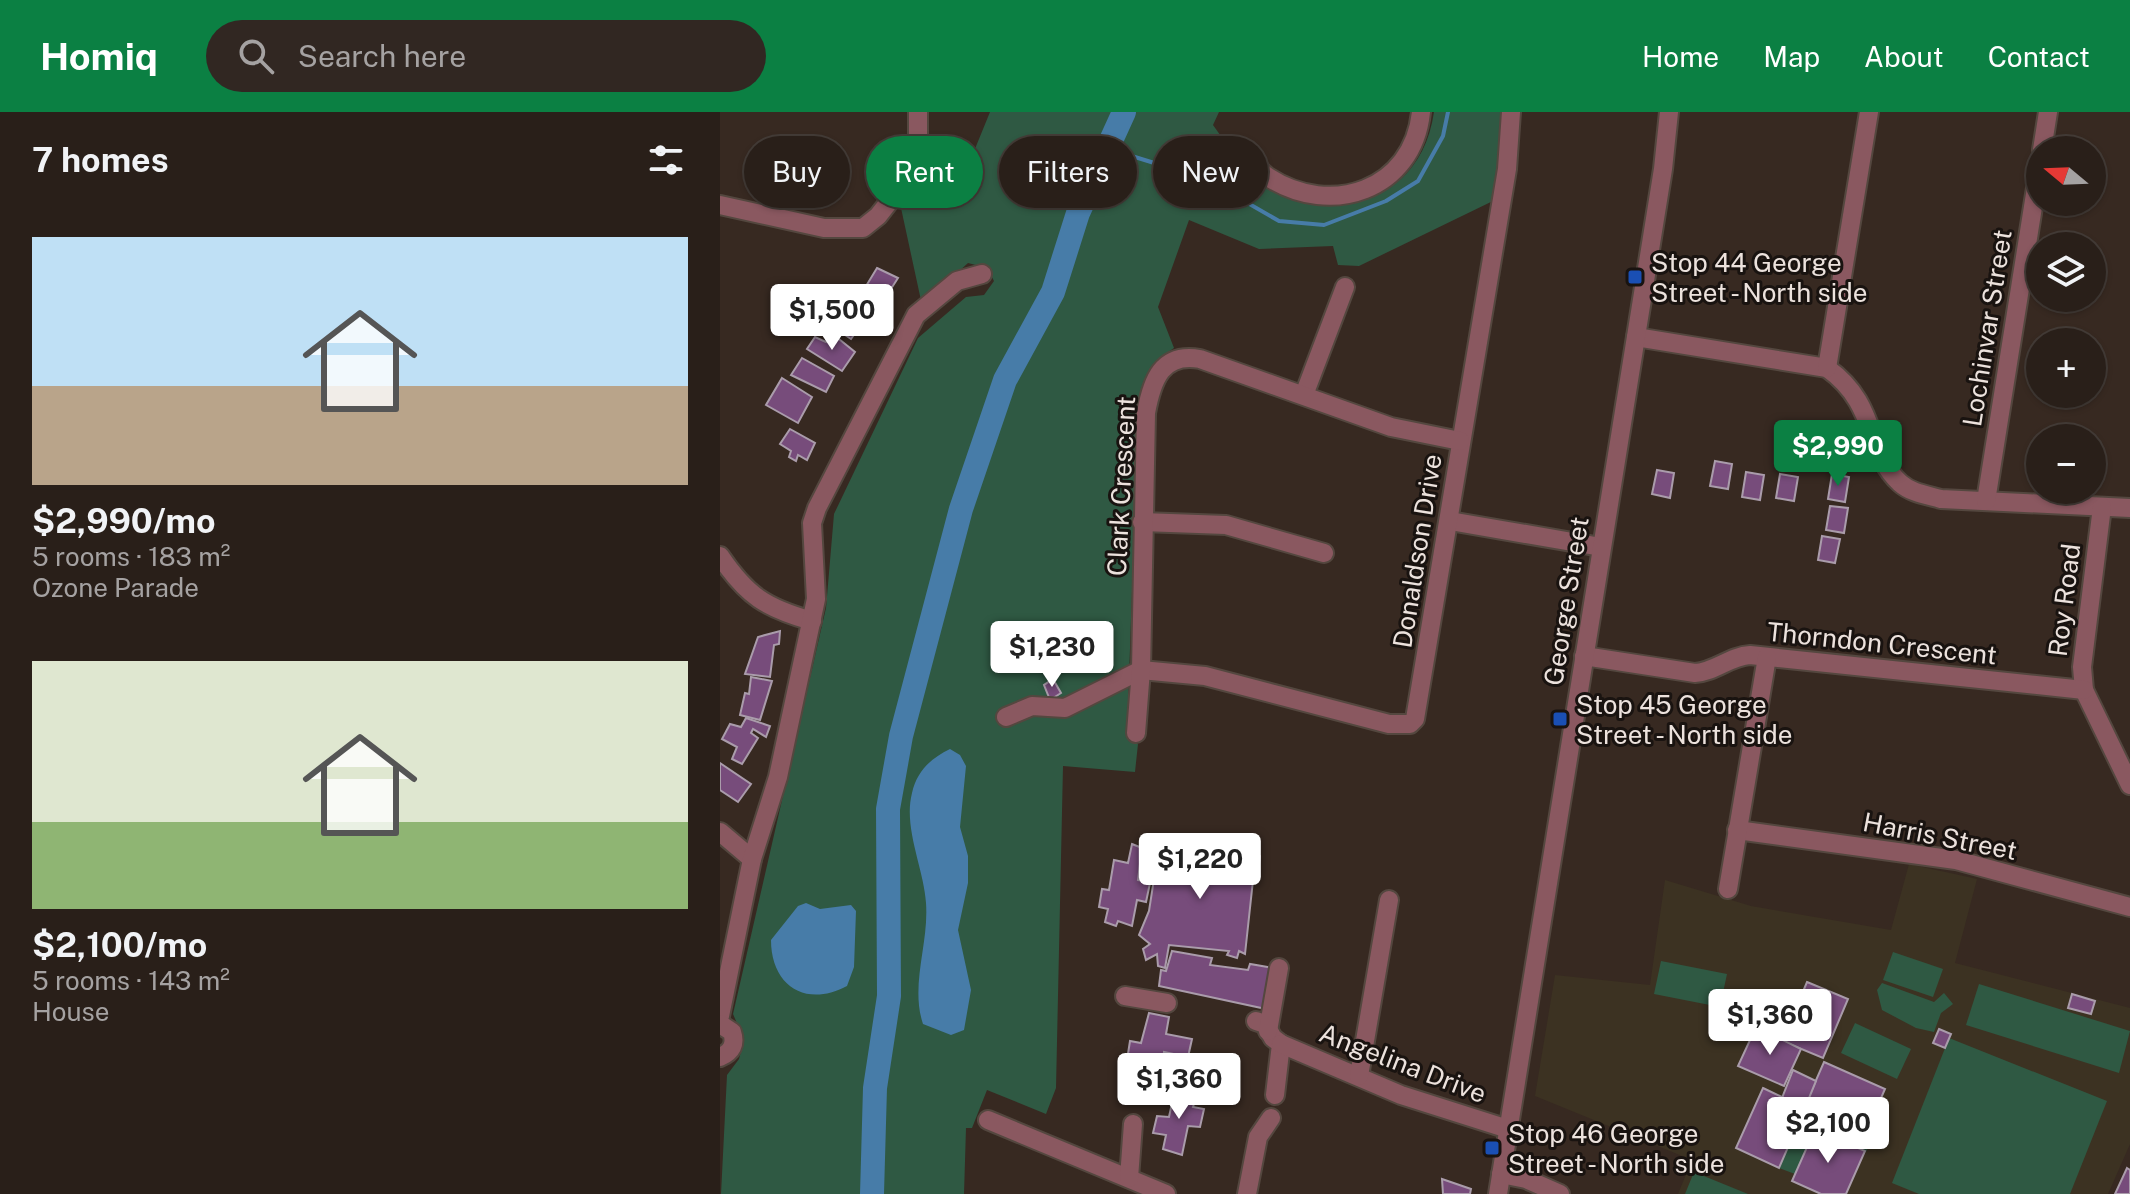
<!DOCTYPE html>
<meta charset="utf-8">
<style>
body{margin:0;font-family:"Public Sans",sans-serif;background:#312722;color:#f1f3f6;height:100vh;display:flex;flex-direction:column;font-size:30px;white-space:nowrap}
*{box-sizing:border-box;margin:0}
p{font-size:26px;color:#a5a2a2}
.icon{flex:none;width:44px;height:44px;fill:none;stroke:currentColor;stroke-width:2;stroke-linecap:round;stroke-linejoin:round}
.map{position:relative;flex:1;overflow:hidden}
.panel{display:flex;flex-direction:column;background:#291f19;width:720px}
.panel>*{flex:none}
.guide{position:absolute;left:24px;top:24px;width:760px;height:72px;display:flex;gap:16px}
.needle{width:52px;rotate:289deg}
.controls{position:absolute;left:1306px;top:24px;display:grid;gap:16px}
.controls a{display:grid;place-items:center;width:80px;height:80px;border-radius:50%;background:#291f19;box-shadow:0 2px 6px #0004,0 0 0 2px #453d38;font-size:40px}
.price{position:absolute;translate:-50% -68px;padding:0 18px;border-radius:8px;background:#fff;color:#222;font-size:26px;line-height:52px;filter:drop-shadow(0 2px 4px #0008)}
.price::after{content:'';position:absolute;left:50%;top:48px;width:24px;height:18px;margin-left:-12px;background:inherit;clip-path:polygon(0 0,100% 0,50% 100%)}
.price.current{background:#0b8043;color:#fff}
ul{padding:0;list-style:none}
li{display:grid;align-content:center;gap:16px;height:424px;padding:0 32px}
li span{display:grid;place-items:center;height:248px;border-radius:0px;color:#555}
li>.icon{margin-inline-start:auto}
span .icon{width:144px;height:144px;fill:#fffc;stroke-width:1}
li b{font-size:34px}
h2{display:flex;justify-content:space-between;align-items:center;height:96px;padding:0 32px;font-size:34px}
.chip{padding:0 28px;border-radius:36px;background:#291f19;box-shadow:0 2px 6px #0004,0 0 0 2px #453d38;font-size:28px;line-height:72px}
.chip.current{background:#0b8043;color:#fff}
header{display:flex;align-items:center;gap:48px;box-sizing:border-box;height:112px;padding:0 40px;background:#0b8043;color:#fff}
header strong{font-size:38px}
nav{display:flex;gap:44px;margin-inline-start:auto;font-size:28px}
.search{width:560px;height:72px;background:#312722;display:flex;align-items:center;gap:20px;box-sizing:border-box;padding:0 28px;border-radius:44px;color:#a5a2a2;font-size:30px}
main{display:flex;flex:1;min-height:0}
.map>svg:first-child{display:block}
.education{fill:#3c3222}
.green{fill:#2f5943}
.water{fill:#477ca8}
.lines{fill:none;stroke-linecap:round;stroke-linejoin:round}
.stream{stroke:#477ca8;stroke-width:4}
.river{stroke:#477ca8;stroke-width:24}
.building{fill:#774c7b;stroke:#aa9cab;stroke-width:2}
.minor-casing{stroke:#54473f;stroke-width:22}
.minor{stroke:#8a5860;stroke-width:18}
.transit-dot{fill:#1a4fb4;stroke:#191310;stroke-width:3}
.labels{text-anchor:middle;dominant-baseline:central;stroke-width:6;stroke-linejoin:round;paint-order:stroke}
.poi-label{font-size:26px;fill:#ece2dd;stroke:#191310;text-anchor:start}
.street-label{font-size:26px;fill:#ece2dd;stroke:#191310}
</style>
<header>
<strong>Homiq</strong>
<div class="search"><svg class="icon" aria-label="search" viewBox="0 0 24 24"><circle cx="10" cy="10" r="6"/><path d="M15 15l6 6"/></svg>Search here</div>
<nav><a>Home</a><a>Map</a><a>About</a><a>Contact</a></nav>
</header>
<main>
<section class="panel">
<h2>7 homes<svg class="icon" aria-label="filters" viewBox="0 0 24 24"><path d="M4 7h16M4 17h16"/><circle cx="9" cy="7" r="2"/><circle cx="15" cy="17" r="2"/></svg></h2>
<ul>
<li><span style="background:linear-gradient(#bfe0f5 60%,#b9a48a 0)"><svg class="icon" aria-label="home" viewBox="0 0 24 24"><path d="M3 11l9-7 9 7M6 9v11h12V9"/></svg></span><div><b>$2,990/mo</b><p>5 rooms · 183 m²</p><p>Ozone Parade</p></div></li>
<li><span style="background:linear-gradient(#dfe7d0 65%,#8fb573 0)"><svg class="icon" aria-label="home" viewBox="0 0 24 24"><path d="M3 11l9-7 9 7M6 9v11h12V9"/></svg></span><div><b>$2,100/mo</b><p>5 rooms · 143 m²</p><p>House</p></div></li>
</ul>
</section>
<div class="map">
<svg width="1410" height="1082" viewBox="0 0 1410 1082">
<rect width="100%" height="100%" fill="#372921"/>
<polygon class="education" points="1189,752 1257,767 1235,851 1410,896 1410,1032 1388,1082 958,1082 972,1048 815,984 835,863 930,873 945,768 1031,794 1171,818"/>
<g class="green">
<path d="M270 0H499L493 13C509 35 527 62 551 77 565 86 587 90 604 91 664 93 705 61 714 0H784L777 87 639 154 618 153 613 134 539 137 469 108 438 195 454 236C426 254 423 275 418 307L407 623 418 632 415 660 343 654 336 976 326 1002 267 978 252 1016H246L244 1082H1L7 963 19 947 24 928 13 902 106 496 114 402 198 226 246 185 264 183 274 169 267 156 248 151 202 193 181 96 201 69 216 85 248 54Z"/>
<polygon points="1173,840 1223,857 1213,885 1163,868"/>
<polygon points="941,849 1007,862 1000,895 934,882"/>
<polygon points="1162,871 1214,890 1224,881 1233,892 1221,901 1214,920 1196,916 1162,898 1157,878"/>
<polygon points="1259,872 1410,919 1399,961 1246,913"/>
<polygon points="1135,911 1191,937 1177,967 1121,941"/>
<polygon points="1229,926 1387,989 1350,1082 1199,1082 1172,1071"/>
<polygon points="1087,991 1155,1021 1146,1040 1095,1018 1075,1062 1059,1056"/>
<polygon points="974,1060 1028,1082 965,1082"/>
</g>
<g class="water">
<path d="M230 637 240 643 246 654 240 715 248 744V771L238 818 251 878 244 918 231 923 203 912C190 873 209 832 206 791 204 757 183 716 192 681 197 659 210 647 230 637Z"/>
<path d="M86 791 100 797 131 793 136 799 134 855 127 874C86 896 51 874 51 828L78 794Z"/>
</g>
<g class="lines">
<polyline class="stream" points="389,37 486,67 559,109 604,113 666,89 698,69 723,24 728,0"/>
<polyline class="river" points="152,1082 155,976 169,884 168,697 181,624 241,397 285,268 333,180 358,101 404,0"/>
</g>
<g class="building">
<polygon points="157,156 178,166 160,194 140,184"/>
<polygon points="130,181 151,199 131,227 107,211"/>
<polygon points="114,223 135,240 122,259 87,237 95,225 106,230"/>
<polygon points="82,246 114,264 106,280 71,263"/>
<polygon points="62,266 92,285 78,311 46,293"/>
<polygon points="70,317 95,331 87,348 78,343 76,349 69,345 71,339 60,332"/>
<polygon points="995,349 1012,352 1008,377 990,374"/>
<polygon points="937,358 954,361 950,386 932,382"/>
<polygon points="1026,360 1044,363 1040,388 1022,385"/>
<polygon points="1060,362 1078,365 1074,389 1056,386"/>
<polygon points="1112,362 1129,365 1125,390 1108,387"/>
<polygon points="1110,394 1128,396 1124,421 1106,418"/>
<polygon points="1102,424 1120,427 1115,451 1098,448"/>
<polygon points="60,519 59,532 54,533 50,565 25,562 38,525"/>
<polygon points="31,565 52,569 40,608 20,603 25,581 29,582"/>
<polygon points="333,567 341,581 330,588 324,573"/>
<polygon points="26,606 50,614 46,625 33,617 31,621 38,626 22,652 12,647 17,635 2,627 10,612 21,615"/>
<polygon points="0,651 31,672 18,690 0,678"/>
<polygon points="518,727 536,731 533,741 540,744 538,760 534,759 525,842 519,839 517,846 507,843 509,839 449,833 445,856 438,854 437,842 426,848 423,837 430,832 419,823 429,799 434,767 433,748 426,748 426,732 444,732 445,738 454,736 454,741 505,749 510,734 514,736"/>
<polygon points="412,732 422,736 418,768 430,771 426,790 417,788 412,814 398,809 396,814 385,810 388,797 379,795 382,777 389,778 394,748 408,751"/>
<polygon points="452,839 492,846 490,853 528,858 530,852 554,856 546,897 439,874 441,858 446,859"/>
<polygon points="1087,870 1128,887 1103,946 1062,929"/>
<polygon points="1352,882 1375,889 1371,902 1348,896"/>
<polygon points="429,901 449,905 446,922 472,927 468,945 444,940 442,964 429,962 428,967 418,965 419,950 407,948 410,929 421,931"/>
<polygon points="1036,915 1081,937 1064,974 1018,954"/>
<polygon points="1219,917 1231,922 1225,936 1213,931"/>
<polygon points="1104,950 1165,977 1147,1018 1086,991"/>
<polygon points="1073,958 1096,969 1085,996 1062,986"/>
<polygon points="1043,976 1085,996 1059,1056 1016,1036"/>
<polygon points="455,977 477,982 473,995 484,997 480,1015 468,1014 462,1043 443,1037 446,1023 433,1021 437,1004 449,1005"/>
<polygon points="1095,1017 1145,1039 1126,1082 1101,1082 1072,1069"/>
<polygon points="1407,1056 1410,1058 1410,1082 1395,1082"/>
<polygon points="722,1067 751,1077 750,1082 723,1082"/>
</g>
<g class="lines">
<g class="minor-casing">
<g id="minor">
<polyline points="1322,38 1328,0"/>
<path d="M527 42C534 49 540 60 548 65 611 106 693 78 701 0"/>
<polyline points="0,93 104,116 143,116 158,104 198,53 198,0"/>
<path d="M916 225 1107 256C1159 293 1145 339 1180 371 1191 381 1207 383 1221 387L1410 396"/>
<polyline points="1107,256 1149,0"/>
<polyline points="584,283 625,175"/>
<polyline points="1266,389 1320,51"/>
<polyline points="1382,395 1362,555 1364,578 1410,673"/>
<polyline points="730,409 881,435"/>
<polyline points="422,410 506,413 604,441"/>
<path d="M0 444C27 484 46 496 92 509"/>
<path d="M864 544 975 561C995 560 1010 544 1030 543L1364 578"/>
<polyline points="286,605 312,594 345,596 421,558 485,564 669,612 690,612 695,607 787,57 791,0"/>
<path d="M416 621 421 558 426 301C432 268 442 240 480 247L671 315 740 329"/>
<polyline points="1017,718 1236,748 1410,795"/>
<polyline points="0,720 32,747"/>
<polyline points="1008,777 1047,545"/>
<polyline points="405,884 447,891"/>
<polyline points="0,904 32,747 58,665 96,487 92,411 97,396 196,203 237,169 262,162"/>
<polyline points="536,909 545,912 553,926 561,932 555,983"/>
<path d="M0 912 12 920C16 932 12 940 0 945"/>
<polyline points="548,919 559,856"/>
<polyline points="561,932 681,983 788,1017"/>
<polyline points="639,964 669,788"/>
<polyline points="268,1008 446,1082"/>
<polyline points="781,1062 806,1067 840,1082"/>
<polyline points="409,1066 413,1012"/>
<polyline points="527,1082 538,1025 551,1006"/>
<polyline points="778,1082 943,57 949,0"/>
</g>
</g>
<use href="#minor" class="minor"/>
</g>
<g class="transit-dot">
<rect x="907" y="157" width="16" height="16" rx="4"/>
<rect x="832" y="599" width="16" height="16" rx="4"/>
<rect x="764" y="1028" width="16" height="16" rx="4"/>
</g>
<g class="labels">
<g class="poi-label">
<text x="931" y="150">Stop 44 George<tspan x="931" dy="30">Street - North side</tspan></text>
<text x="856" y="592">Stop 45 George<tspan x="856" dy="30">Street - North side</tspan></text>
<text x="788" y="1021">Stop 46 George<tspan x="788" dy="30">Street - North side</tspan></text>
</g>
<g class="street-label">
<text transform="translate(1267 216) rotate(-81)">Lochinvar Street</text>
<text transform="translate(401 374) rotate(-87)">Clark Crescent</text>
<text transform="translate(697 439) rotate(-81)">Donaldson Drive</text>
<text transform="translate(1344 488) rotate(-83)">Roy Road</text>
<text transform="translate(846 489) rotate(-81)">George Street</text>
<text transform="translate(1162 531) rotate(6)">Thorndon Crescent</text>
<text transform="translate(1220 724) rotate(11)">Harris Street</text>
<text transform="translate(683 951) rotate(21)">Angelina Drive</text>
</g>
</g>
</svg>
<div class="controls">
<a><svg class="needle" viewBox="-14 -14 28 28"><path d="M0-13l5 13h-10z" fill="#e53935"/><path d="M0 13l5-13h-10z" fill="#a5a2a2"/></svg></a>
<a><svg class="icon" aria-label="layers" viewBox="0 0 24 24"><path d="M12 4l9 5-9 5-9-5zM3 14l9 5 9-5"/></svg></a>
<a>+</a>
<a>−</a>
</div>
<b class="price" style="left:112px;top:240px">$1,500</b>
<b class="price current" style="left:1118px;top:376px">$2,990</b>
<b class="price" style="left:332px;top:577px">$1,230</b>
<b class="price" style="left:480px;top:789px">$1,220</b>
<b class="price" style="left:1050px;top:945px">$1,360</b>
<b class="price" style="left:459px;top:1009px">$1,360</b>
<b class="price" style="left:1108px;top:1053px">$2,100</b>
<div class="guide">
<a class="chip">Buy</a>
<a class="chip current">Rent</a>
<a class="chip">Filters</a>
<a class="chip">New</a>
</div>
</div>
</main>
